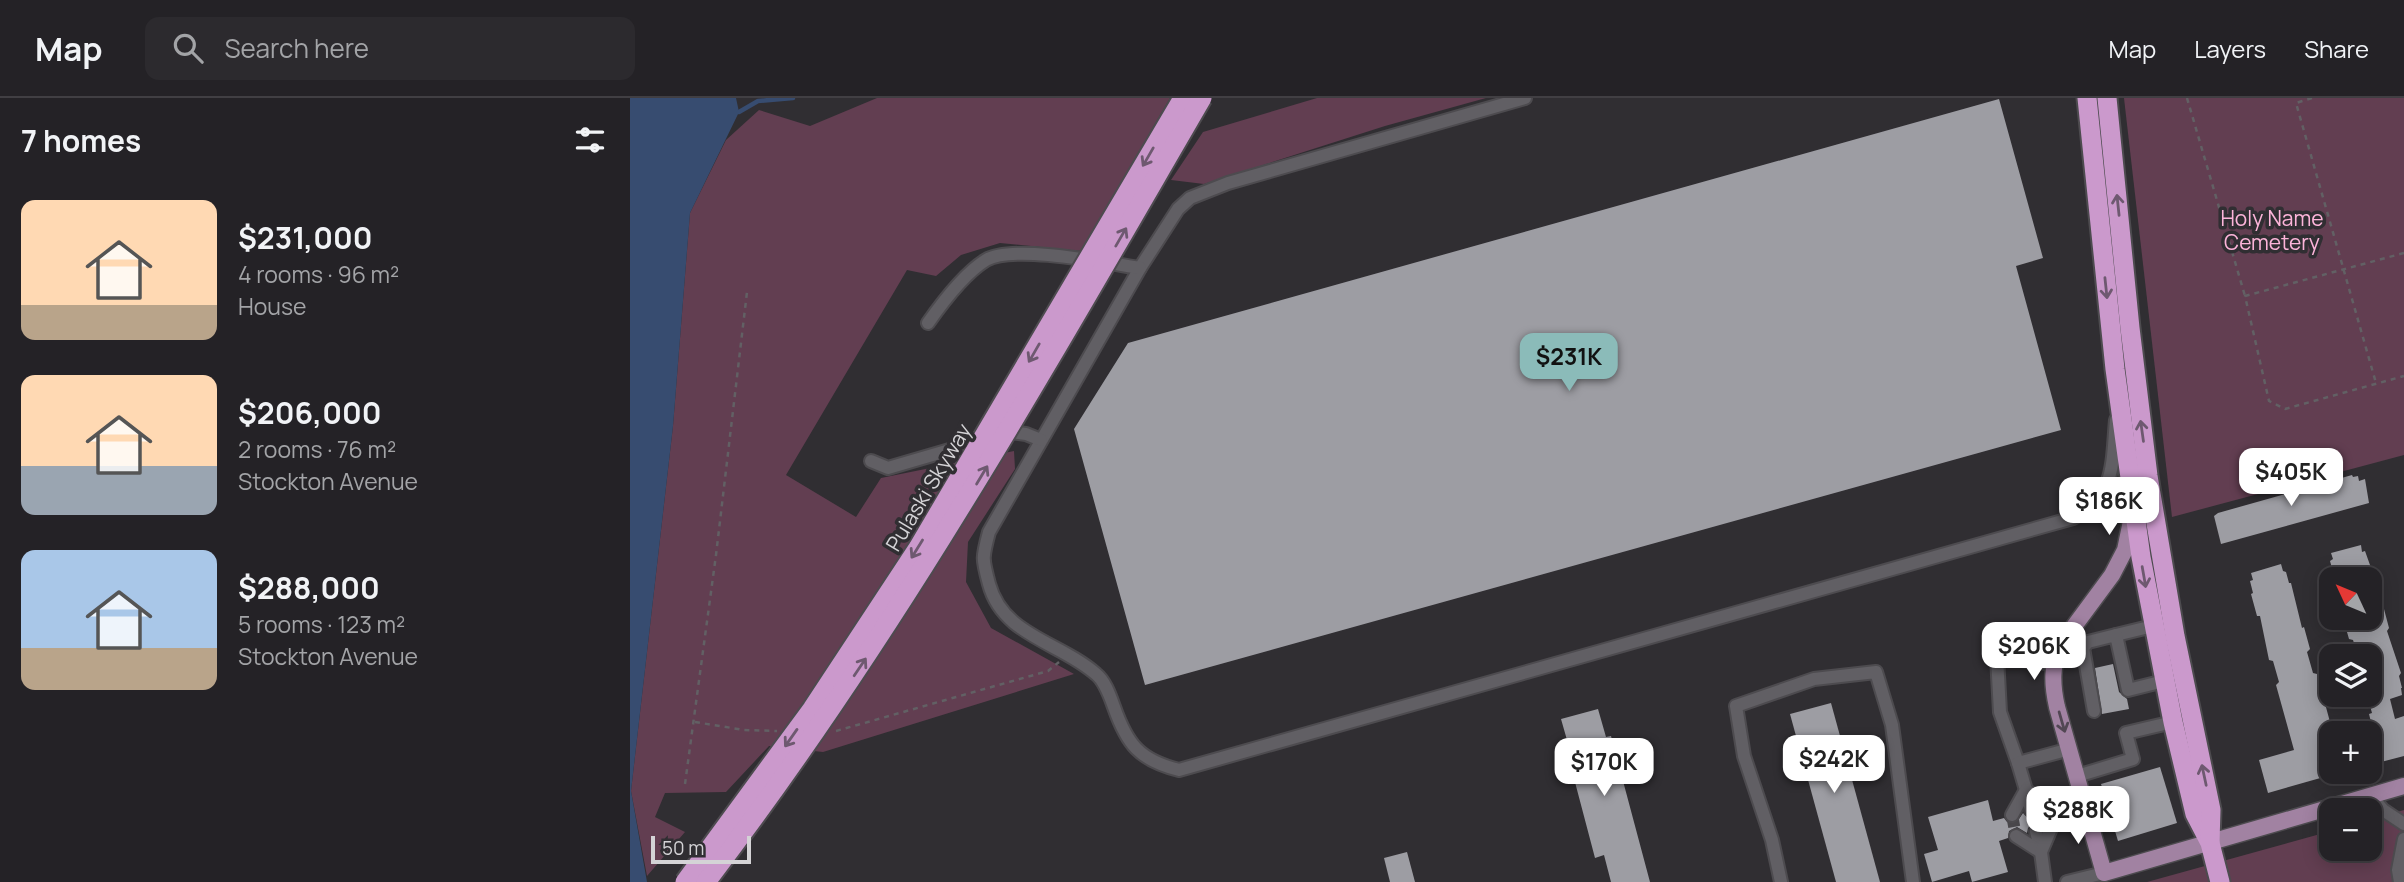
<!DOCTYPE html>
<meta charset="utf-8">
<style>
body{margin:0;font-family:Manrope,sans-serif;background:#2c2a2e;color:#f1f3f6;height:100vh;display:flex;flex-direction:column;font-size:26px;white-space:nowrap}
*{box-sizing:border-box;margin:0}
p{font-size:23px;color:#a3a4a7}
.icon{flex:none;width:38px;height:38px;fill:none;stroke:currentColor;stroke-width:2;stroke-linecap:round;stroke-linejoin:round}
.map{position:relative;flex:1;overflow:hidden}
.details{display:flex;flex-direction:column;background:#242226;width:630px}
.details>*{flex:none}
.needle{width:46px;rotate:314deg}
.buttons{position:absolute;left:1689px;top:469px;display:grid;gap:14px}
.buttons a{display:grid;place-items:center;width:63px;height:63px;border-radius:14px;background:#242226;box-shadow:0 4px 18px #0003,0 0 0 2px #413f43;font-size:35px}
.scale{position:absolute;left:21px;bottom:18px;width:100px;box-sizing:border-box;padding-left:7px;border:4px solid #d4d3d6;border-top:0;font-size:19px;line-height:24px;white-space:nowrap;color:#d4d3d6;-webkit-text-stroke:5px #302e32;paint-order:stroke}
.price{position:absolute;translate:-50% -60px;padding:0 16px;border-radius:14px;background:#fff;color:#222;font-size:23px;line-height:46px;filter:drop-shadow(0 2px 4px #0008)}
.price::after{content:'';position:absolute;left:50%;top:42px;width:21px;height:16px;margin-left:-10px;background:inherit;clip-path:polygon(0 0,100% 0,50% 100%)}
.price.current{background:#8bbbb9;color:#111}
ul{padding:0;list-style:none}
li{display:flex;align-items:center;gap:21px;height:175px;padding:0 21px}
li span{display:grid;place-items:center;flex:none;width:196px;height:140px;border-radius:14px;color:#555}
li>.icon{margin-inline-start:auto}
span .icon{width:84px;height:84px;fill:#fffc;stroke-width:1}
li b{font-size:30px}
h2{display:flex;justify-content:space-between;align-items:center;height:84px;padding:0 21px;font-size:30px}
header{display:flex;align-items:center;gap:42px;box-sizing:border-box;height:98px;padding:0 35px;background:#242226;border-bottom:2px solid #413f43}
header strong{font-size:33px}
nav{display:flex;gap:38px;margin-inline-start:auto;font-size:24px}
.search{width:490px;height:63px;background:#2c2a2e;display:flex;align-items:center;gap:18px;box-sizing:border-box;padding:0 24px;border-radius:14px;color:#a3a4a7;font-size:26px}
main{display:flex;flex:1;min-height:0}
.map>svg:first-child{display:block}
.green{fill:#623e51}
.water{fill:#374c70}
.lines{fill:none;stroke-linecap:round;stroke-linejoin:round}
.stream{stroke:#374c70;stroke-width:4.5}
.building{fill:#9d9da3}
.minor-tunnel{stroke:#49474b;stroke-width:12;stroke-dasharray:12 6;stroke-linecap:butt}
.minor-casing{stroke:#4d4b4f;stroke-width:16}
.major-casing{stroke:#4d4b4f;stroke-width:19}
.highway-casing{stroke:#4d4b4f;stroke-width:23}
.path{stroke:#626064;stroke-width:2.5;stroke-dasharray:5 5;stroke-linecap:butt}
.minor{stroke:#615f64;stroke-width:12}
.major{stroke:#a182a2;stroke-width:16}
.highway{stroke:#cb99cc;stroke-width:19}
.highway-bridge-casing{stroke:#4d4b4f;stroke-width:23;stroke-linecap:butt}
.highway-bridge{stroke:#cb99cc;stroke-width:19}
.oneway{stroke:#6e5970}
.oneway2{stroke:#524754}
.labels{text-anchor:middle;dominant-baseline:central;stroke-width:7;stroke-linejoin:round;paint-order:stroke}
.park-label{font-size:21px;fill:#fcb4d9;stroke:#302e32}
.street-label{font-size:21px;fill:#d4d3d6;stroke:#302e32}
</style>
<header>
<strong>Map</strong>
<div class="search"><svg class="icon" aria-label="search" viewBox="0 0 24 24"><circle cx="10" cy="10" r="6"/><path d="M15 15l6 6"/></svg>Search here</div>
<nav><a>Map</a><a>Layers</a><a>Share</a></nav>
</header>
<main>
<section class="details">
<h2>7 homes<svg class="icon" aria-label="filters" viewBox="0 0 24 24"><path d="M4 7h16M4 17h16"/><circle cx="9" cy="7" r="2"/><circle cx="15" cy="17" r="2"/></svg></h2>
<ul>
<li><span style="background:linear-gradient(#ffd9b3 75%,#b9a48a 0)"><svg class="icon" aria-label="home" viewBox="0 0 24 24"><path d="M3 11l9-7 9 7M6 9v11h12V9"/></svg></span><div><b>$231,000</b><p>4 rooms · 96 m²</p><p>House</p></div></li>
<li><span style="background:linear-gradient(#ffd9b3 65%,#9aa5b1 0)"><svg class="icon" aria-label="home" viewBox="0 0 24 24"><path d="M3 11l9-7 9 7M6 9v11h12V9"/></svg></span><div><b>$206,000</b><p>2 rooms · 76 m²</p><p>Stockton Avenue</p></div></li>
<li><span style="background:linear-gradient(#a9c7e8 70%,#b9a48a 0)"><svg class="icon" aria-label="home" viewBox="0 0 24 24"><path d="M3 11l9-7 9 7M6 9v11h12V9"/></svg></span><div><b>$288,000</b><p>5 rooms · 123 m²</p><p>Stockton Avenue</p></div></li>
</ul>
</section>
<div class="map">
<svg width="1774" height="784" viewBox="0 0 1774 784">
<rect width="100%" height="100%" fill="#302e32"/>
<g class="green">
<polygon points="247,0 540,0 451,153 370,145 331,157 306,178 277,172 156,377 226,419 251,380 384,353 385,371 338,444 336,484 361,530 444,576 193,654 139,648 96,694 35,695 25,719 55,734 17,778 1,693 43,328 60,115 96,42 129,12 180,28"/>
<polygon points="687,0 856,0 755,28 574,86 541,82 573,34"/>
<polygon points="1494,0 1774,0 1774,357 1542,419"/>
<polygon points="1774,712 1774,784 1517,784 1701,733 1701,751 1740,751 1740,722"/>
</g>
<polygon class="water" points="0,0 106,0 109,14 60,115 43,328 1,693 17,784 0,784"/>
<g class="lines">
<polyline class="stream" points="109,14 128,3 163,0"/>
</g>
<g class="building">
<polygon points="1369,1 1413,160 1386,168 1431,332 515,587 444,331 498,245"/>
<polygon points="1722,377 1723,379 1728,378 1729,383 1735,381 1739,405 1591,446 1584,418 1588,415"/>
<polygon points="1731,447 1732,454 1735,453 1745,481 1705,481 1700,463 1703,461 1701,455"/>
<polygon points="1651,466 1653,473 1656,474 1659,485 1661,485 1672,530 1674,529 1680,551 1677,554 1683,575 1687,576 1703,635 1701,635 1701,677 1638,695 1629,662 1664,652 1646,587 1649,584 1643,563 1639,562 1630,518 1627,518 1621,496 1623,495 1620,483 1623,482 1621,475"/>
<polygon points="1740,483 1743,483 1750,510 1754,511 1759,530 1757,533 1771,575 1769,578 1772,590 1771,590 1772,597 1760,601 1765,621 1774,618 1774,658 1751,664 1739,616 1742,615 1737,597 1740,597 1740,558 1728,558 1723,542 1719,541 1713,520 1740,520"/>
<polygon points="1483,566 1489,594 1497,601 1499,611 1472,616 1465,570"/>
<polygon points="1201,605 1250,784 1206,784 1160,616"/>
<polygon points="968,611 976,639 981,638 1020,784 981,784 974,757 965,760 936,650 939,649 931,621"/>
<polygon points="1530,669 1547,725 1488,743 1471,686"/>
<polygon points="1358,702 1363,723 1374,720 1377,724 1383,726 1387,724 1393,715 1398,720 1402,721 1408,718 1410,712 1417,716 1425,710 1428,722 1420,719 1413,727 1403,725 1398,730 1397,735 1387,729 1379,733 1378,740 1369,743 1378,774 1342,784 1339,773 1302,784 1294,756 1308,752 1298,719"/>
<polygon points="777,754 785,784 760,784 754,760"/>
</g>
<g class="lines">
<g class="minor-tunnel">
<polyline points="1417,707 1422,728"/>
<polyline points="1401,712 1406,733"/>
<polyline points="1382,717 1386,738"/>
</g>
<g class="minor-casing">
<g id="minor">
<path d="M895 0 598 85 560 100 548 111 510 170 359 434C352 460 352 460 359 486 373 538 430 544 466 576 475 583 480 598 484 609 497 646 509 662 549 672L1443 420C1486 399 1482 365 1486 322"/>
<path d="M298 225C312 205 335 175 356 162 383 146 477 165 510 170"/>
<polyline points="371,333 396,336 411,342"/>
<polyline points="241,363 258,370 330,349 354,338"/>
<polyline points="1486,537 1523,528"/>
<polyline points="1464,613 1453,550 1458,544 1486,537 1498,592 1534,583"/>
<polyline points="1388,665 1370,614 1367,559 1424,566"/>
<polyline points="1447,678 1503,661 1496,635 1543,624"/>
<polyline points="1396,692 1401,712"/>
<polyline points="1741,698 1753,712 1774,726"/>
<polyline points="1417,707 1396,692 1388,665 1440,651"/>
<polyline points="1382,717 1396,692"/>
<polyline points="1406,733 1411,754"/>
<polyline points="1386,738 1411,754"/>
<polyline points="1151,784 1142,742 1114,658 1106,608 1184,581 1246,574 1262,627 1283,784"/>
<polyline points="1415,784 1411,754 1422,728"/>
<polyline points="1437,784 1474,775"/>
<polyline points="1770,784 1768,772 1774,741"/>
</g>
</g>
<g class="major-casing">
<path id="major" d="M1502 418 1495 452 1482 477 1431 546C1421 567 1422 587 1427 609L1474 775 1774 688"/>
</g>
<g class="highway-casing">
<g id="highway">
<polyline points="1457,0 1485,271 1511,459 1543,624 1565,716 1580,745 1590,784"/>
<polyline points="1477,0 1500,230 1518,378 1545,538 1581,712 1580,744"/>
</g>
</g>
<g class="path">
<polyline points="1557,0 1615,198"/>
<polyline points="1682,0 1666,5 1746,285"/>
<polyline points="1774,155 1615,198 1639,303 1655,311 1774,278"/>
<polyline points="65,624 114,632 147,633"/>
<polyline points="206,633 418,573 429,564"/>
<polyline points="55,686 86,457 117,194"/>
</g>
<use href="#minor" class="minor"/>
<use href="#major" class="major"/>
<use href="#highway" class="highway"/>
<g class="highway-bridge-casing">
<g id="highway-bridge">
<polyline points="55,784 182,611 288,450 553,0"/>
<path d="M76 784C265 537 416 268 572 0"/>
</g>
</g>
<use href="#highway-bridge" class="highway-bridge"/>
</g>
<defs><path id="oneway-shaft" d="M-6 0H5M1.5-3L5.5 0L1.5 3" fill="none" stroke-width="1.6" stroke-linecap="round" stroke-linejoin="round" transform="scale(1.75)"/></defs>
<g class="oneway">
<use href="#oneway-shaft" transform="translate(518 59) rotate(120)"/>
<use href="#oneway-shaft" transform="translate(1488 107) rotate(-96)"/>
<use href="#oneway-shaft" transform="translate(491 139) rotate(-60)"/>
<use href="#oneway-shaft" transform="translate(1476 190) rotate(84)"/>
<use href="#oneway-shaft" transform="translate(404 255) rotate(120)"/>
<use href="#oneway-shaft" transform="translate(1512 333) rotate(-98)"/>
<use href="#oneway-shaft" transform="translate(352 377) rotate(-59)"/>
<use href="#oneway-shaft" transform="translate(287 451) rotate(122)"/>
<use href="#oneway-shaft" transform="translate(1514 479) rotate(80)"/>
<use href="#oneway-shaft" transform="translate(230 569) rotate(-56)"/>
<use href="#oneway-shaft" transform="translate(161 640) rotate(125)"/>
<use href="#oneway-shaft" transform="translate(1574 677) rotate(-102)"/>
</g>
<use class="oneway2" href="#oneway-shaft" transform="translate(1432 624) rotate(74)"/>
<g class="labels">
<g class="park-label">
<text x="1642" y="120">Holy Name<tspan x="1642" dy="24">Cemetery</tspan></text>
</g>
<g class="street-label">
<text transform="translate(298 389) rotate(-59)">Pulaski Skyway</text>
</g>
</g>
</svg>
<div class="buttons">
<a><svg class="needle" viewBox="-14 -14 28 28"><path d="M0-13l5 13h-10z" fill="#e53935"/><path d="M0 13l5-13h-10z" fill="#a3a4a7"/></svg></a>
<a><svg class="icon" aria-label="layers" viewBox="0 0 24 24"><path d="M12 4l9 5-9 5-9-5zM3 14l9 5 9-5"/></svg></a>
<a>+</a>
<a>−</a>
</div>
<div class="scale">50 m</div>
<b class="price current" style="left:939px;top:295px">$231K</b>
<b class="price" style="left:1661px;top:410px">$405K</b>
<b class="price" style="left:1479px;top:439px">$186K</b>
<b class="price" style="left:1404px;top:584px">$206K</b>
<b class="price" style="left:1204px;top:697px">$242K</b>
<b class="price" style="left:974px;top:700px">$170K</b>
<b class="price" style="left:1448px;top:748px">$288K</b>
</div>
</main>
